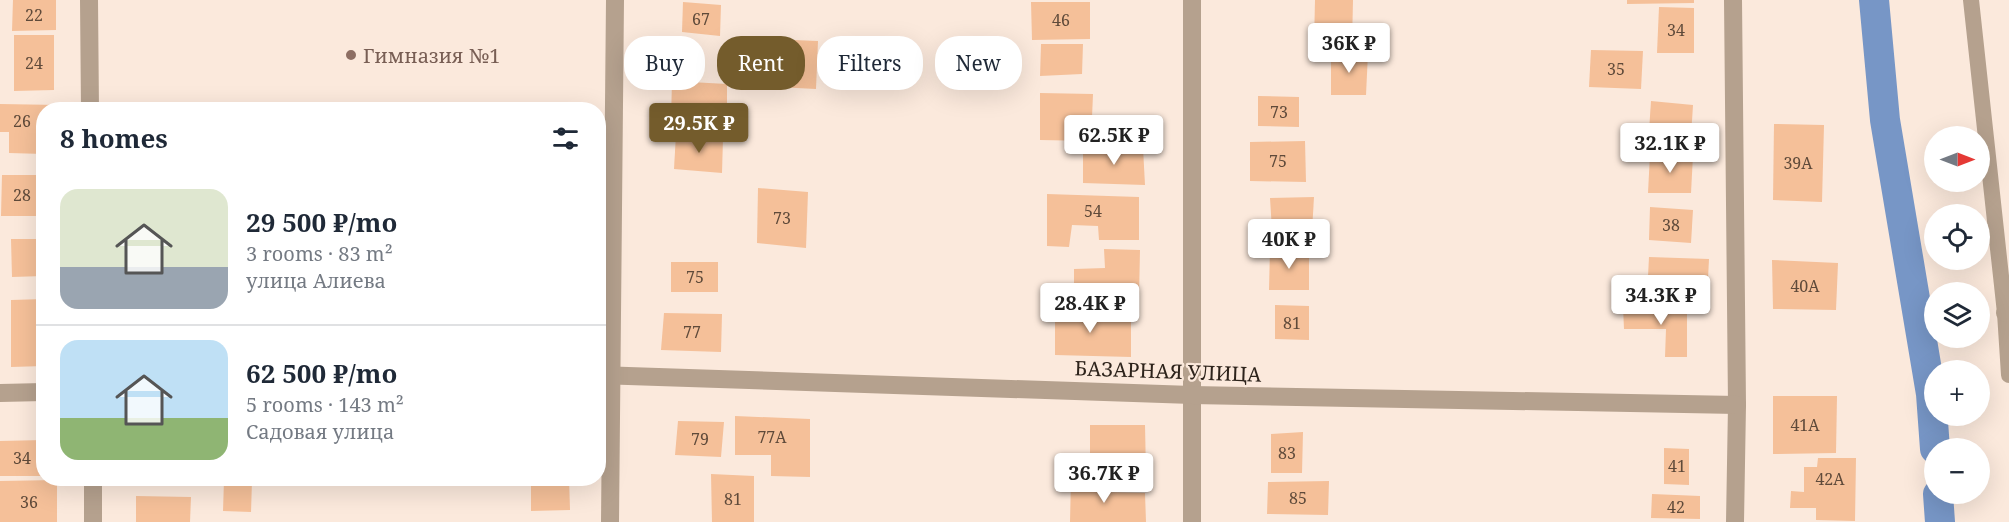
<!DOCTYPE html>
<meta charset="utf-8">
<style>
body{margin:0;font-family:"Noto Serif",serif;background:#f6f6f7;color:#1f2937;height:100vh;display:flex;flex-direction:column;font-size:22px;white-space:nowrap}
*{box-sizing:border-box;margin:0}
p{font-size:20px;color:#747a83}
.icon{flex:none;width:33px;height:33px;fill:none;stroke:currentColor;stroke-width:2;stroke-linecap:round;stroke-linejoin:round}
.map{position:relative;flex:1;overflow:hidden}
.drawer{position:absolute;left:36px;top:102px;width:570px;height:384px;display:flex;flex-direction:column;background:#fff;border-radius:24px;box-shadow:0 6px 24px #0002}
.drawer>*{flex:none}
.banner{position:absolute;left:624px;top:36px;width:570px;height:54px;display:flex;gap:12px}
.needle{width:39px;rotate:90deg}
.controls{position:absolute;left:1924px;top:126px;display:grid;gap:12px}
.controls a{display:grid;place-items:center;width:66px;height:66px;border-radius:50%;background:#fff;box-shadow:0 6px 24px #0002;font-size:30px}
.price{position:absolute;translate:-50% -51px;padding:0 14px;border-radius:6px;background:#fff;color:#222;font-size:20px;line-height:39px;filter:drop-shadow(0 2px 3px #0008)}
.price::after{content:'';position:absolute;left:50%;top:36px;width:18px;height:14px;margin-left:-9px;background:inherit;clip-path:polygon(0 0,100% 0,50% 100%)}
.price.on{background:#745c2c;color:#fff}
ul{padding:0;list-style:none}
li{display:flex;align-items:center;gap:18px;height:150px;padding:0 24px}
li+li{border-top:2px solid #e0e1e3}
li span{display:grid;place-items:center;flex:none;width:168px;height:120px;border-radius:18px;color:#555}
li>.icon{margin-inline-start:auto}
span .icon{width:72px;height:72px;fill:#fffc;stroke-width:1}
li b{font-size:26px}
h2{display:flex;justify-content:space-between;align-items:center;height:72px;padding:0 24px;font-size:26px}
.tag{padding:0 21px;border-radius:24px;background:#fff;box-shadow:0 6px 24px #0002;font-size:21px;line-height:54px}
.tag.on{background:#745c2c;color:#fff}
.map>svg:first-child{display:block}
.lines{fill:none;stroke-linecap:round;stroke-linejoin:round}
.canal{stroke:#7796c6;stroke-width:30}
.building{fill:#f5c099}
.lane{stroke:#b5a18e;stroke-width:16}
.street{stroke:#b5a18e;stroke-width:18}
.education-dot{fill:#8d6e63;stroke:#fbe9dc;stroke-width:2}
.labels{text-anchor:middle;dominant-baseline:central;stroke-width:4.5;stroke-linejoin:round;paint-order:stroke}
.number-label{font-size:16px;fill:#5f4a3a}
.education-label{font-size:20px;fill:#785e54;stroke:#fbe9dc;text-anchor:start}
.street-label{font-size:20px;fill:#2d231b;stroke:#fbe9dc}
</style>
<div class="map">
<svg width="2009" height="522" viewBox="0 0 2009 522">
<rect width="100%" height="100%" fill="#fbe9dc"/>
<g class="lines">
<g class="canal">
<polyline points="1874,0 1885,120 1931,394 1935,449"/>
<polyline points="1938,494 1940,522"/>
</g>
</g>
<g class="building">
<polygon points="13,0 56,0 56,30 12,31"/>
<polygon points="1315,0 1353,0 1352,44 1314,44"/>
<polygon points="1627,0 1694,0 1694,3 1627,4"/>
<polygon points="683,2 721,5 720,36 682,32"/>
<polygon points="1031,2 1090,2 1090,39 1032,40"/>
<polygon points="1659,7 1694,8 1694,53 1657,53"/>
<polygon points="14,35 54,35 54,90 14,91"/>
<polygon points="739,38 818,41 816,89 737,85"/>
<polygon points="1041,44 1083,44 1082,74 1040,76"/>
<polygon points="1591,50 1643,51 1641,89 1589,87"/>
<polygon points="1368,53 1366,95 1331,95 1331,55"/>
<polygon points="672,81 727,84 727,123 671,119"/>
<polygon points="1040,93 1093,94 1091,141 1040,140"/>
<polygon points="1258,96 1299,97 1299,127 1258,126"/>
<polygon points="1651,101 1693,105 1691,136 1649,131"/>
<polygon points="0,104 59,105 59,110 44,110 44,154 9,153 9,132 0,132"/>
<polygon points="1774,124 1824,125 1822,202 1773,200"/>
<polygon points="676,134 723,138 722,173 674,169"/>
<polygon points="1305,141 1306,182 1250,181 1250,142"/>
<polygon points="1083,148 1143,148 1145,185 1083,183"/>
<polygon points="1650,154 1693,155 1691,193 1648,193"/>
<polygon points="2,175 44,175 44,216 1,216"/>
<polygon points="758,188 808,192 806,248 757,243"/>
<polygon points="1047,194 1139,197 1139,240 1099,240 1098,226 1072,225 1069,247 1047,246"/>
<polygon points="1314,197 1312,231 1272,230 1270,198"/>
<polygon points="1650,207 1693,210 1691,243 1649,240"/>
<polygon points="11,239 44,239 44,276 12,277"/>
<polygon points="1104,249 1140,250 1139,298 1074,299 1074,269 1105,268"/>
<polygon points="1270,249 1309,249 1309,290 1269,290"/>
<polygon points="1649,257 1709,259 1707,298 1647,296"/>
<polygon points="1772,260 1838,263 1836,310 1773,309"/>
<rect x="671" y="262" width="47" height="30"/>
<polygon points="44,299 44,366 11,367 11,300"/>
<polygon points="1055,303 1087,304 1087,321 1131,320 1131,357 1055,355"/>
<polygon points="1275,305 1309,306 1309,340 1275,339"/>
<polygon points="1623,307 1687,309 1687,357 1665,357 1666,329 1624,329"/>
<polygon points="664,313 722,314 721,352 661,350"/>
<polygon points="1773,396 1837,396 1836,453 1773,454"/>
<polygon points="735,416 810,419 810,477 771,476 771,455 735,455"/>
<polygon points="678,421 724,422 721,457 675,455"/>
<polygon points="1090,425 1145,425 1146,474 1090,473"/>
<polygon points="1303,432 1302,473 1271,473 1271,434"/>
<polygon points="44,440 44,476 0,476 0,441"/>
<polygon points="1664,448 1689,449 1689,485 1664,484"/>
<polygon points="1818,458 1856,458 1855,521 1816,520 1816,508 1790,508 1791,491 1804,492 1804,467 1817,467"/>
<polygon points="711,474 754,476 754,522 712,522"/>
<polygon points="569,478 570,510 531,511 531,479"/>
<polygon points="1071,479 1105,480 1104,492 1145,493 1146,522 1070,522"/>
<polygon points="57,480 57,522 0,522 0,481"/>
<polygon points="224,480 252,480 251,512 223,511"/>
<polygon points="1329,481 1328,515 1267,514 1268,482"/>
<polygon points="1652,494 1700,496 1700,519 1651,518"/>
<polygon points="136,496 191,497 190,522 136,522"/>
</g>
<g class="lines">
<polyline class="lane" points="1971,0 2005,313 2009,375"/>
<g class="street">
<polyline points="89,0 90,110"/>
<polyline points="1192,0 1192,522"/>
<polyline points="1733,0 1737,405 1735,522"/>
<polyline points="2005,313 2009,313"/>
<polyline points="598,375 1192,395 1737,405"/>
<polyline points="0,393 44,392"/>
<polyline points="93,478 93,522"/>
<polyline points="610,522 615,0"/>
</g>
</g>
<circle class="education-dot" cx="351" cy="55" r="6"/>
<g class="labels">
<g class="number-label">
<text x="34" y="15">22</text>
<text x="701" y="19">67</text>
<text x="1061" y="20">46</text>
<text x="1676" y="30">34</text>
<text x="34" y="63">24</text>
<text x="1616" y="69">35</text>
<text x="1279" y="112">73</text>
<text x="22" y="121">26</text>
<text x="1278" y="161">75</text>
<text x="1798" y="163">39А</text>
<text x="22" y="195">28</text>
<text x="1093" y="211">54</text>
<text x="782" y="218">73</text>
<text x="1671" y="225">38</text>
<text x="695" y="277">75</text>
<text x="1805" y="286">40А</text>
<text x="1292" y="323">81</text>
<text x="692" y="332">77</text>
<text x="1805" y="425">41А</text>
<text x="772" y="437">77А</text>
<text x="700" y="439">79</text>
<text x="1287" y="453">83</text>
<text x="22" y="458">34</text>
<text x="1677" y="466">41</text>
<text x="1830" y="479">42А</text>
<text x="1298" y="498">85</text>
<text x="733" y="499">81</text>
<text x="29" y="502">36</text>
<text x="1676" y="507">42</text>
</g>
<g class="education-label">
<text x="363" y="55">Гимназия №1</text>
</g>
<g class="street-label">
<text transform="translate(1168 371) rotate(2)">БАЗАРНАЯ УЛИЦА</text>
</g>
</g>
</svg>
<div class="controls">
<a><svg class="needle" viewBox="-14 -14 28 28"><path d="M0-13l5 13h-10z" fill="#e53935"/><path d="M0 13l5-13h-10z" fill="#747a83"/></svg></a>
<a><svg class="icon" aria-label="locate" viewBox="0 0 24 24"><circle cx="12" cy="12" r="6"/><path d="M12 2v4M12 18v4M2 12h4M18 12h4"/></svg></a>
<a><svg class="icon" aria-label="layers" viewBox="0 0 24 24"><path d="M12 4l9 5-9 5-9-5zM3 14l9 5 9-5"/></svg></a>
<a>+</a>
<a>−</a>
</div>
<b class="price" style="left:1349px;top:74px">36K ₽</b>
<b class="price on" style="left:699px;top:154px">29.5K ₽</b>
<b class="price" style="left:1114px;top:166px">62.5K ₽</b>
<b class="price" style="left:1670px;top:174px">32.1K ₽</b>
<b class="price" style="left:1289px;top:270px">40K ₽</b>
<b class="price" style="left:1661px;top:326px">34.3K ₽</b>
<b class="price" style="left:1090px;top:334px">28.4K ₽</b>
<b class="price" style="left:1104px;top:504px">36.7K ₽</b>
<div class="banner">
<a class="tag">Buy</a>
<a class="tag on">Rent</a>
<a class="tag">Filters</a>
<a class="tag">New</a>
</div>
<section class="drawer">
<h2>8 homes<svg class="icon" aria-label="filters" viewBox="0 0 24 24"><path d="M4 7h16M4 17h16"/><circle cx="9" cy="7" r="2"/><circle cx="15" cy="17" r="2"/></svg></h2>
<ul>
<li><span style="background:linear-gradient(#dfe7d0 65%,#9aa5b1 0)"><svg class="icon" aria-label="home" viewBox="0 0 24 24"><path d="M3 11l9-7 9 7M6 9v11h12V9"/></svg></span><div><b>29 500 ₽/mo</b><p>3 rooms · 83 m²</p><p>улица Алиева</p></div></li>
<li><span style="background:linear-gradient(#bfe0f5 65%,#8fb573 0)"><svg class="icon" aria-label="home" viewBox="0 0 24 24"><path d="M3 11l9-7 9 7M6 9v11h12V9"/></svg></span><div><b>62 500 ₽/mo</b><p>5 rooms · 143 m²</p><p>Садовая улица</p></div></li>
</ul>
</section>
</div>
